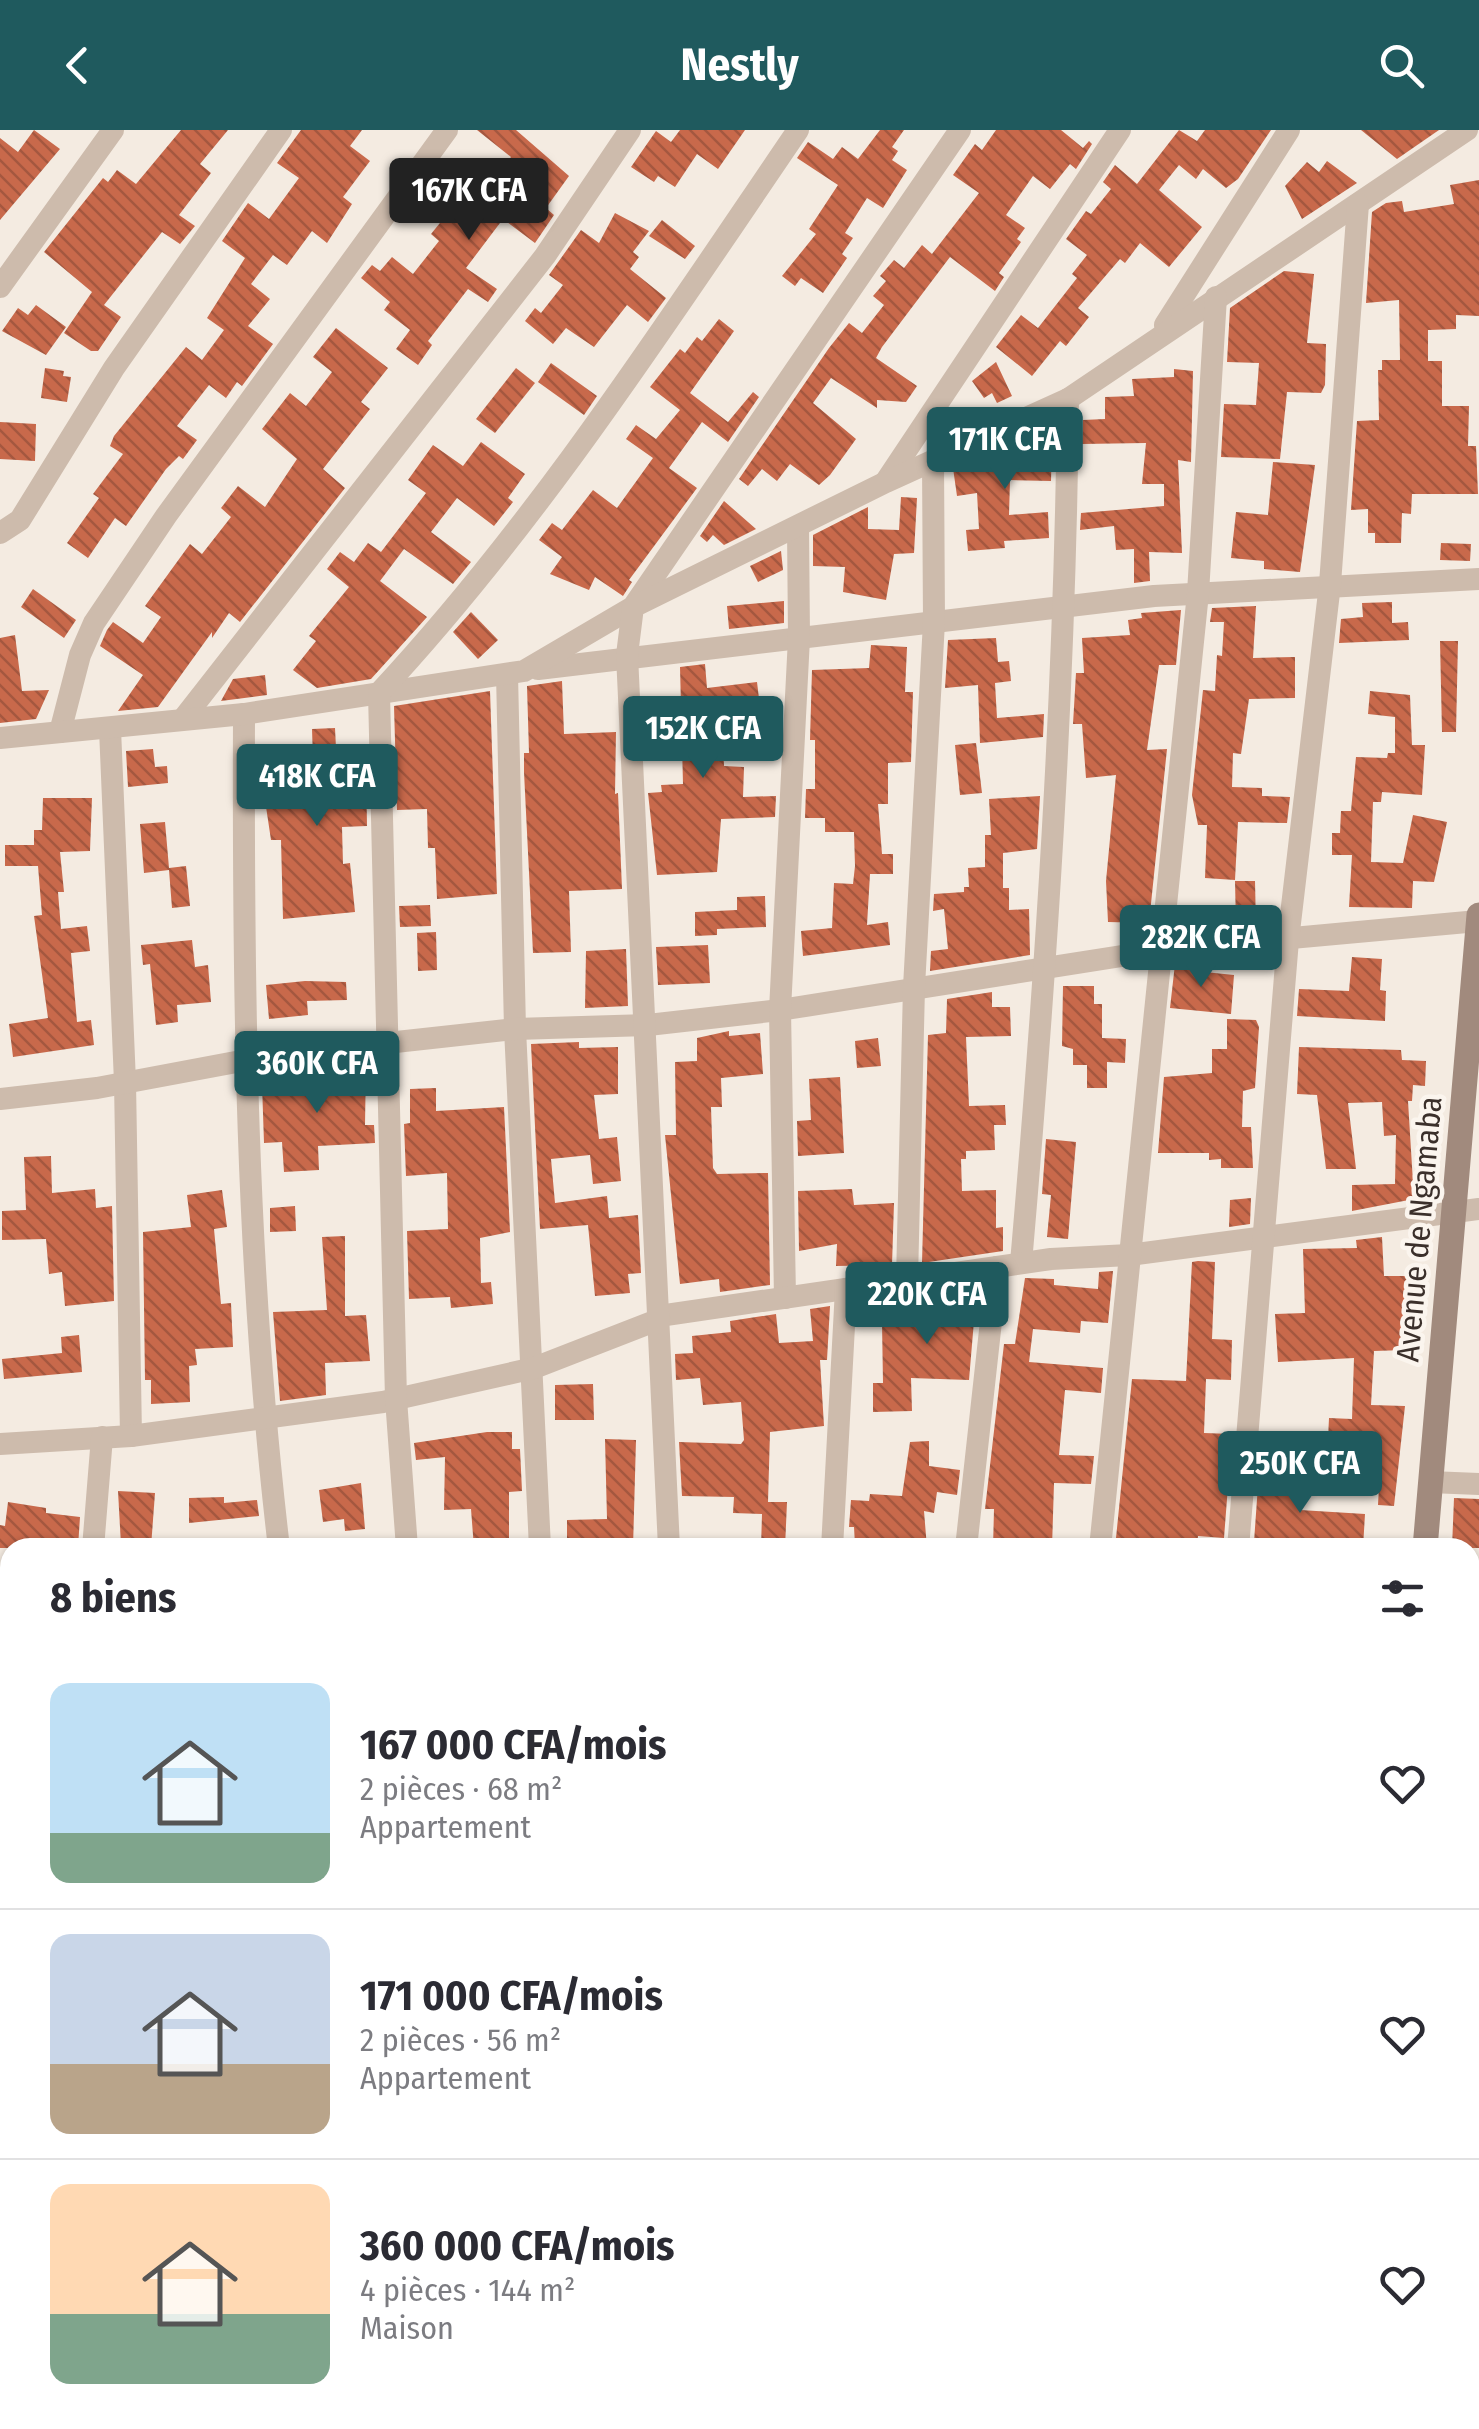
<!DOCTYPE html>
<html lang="fr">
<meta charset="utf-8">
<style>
body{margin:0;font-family:"Fira Sans Condensed",sans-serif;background:#f2f2f3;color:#2b2b33;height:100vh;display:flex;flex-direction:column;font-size:38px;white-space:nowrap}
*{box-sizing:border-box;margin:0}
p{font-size:32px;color:#7c7c81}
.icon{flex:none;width:55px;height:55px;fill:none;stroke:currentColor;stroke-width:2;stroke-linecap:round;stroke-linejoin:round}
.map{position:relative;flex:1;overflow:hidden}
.sheet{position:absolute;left:0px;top:1408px;width:1480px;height:892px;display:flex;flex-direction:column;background:#fff;border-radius:30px 30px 0 0;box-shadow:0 2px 8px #0004}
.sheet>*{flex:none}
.price{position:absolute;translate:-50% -85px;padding:0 22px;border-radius:10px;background:#1f5a5e;color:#fff;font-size:32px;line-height:65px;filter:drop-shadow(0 2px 5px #0008)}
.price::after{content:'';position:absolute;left:50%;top:60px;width:30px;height:22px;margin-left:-15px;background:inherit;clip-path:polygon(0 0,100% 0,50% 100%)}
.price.on{background:#222;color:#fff}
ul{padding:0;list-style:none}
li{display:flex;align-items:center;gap:30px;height:250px;padding:0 50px}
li+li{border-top:2px solid #e1e1e2}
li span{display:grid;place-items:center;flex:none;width:280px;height:200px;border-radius:20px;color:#555}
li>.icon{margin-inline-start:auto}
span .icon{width:120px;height:120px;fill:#fffc;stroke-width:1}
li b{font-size:42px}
h2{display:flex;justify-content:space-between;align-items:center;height:120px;padding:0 50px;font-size:42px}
header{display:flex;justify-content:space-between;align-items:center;height:130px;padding:0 50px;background:#1f5a5e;color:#fff;font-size:45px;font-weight:700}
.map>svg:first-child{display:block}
.building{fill:url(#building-back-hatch)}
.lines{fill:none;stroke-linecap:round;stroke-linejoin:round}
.street{stroke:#cdbbac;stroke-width:22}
.secondary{stroke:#a18a7d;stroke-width:25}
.labels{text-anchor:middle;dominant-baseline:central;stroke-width:9;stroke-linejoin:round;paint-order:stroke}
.street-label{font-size:32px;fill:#3b302b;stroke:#fbf5ee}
</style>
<header><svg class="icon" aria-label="back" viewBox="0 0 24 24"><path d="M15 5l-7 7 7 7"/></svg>Nestly<svg class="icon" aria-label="search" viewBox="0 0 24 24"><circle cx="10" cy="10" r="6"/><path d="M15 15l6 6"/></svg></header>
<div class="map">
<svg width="1479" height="2299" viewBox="0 0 1479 2299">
<defs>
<pattern id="building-back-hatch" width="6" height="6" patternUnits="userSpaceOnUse" patternTransform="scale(2.5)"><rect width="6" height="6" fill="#c8694b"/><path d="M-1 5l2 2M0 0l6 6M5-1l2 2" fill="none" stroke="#a4573f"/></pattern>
</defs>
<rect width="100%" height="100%" fill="#f4ebe1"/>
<g class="building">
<polygon points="34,0 60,19 0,90 0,8 18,22"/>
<polygon points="181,0 228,0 200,34 211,43 179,85 195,96 180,114 162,102 104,175 121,187 98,221 91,221 64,203 92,162 44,122 103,48 108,52 117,40 136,54"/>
<polygon points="301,0 362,0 350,16 370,31 343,67 352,74 327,113 312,101 287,135 273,125 251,154 270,169 248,196 273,214 242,256 237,252 226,268 209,255 177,296 197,310 183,329 179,326 166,339 126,396 115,388 88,428 67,413 99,368 93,364 123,324 110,316 114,306 186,217 202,230 224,200 207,188 245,128 222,111 248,73 269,89 299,48 277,33"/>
<polygon points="477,0 516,0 569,46 546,78 554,85 535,113 503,89 466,138 497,159 488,172 468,159 428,211 432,215 418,235 396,219 410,200 384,180 390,172 361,148 372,135 380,141 392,127 413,144 439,111 431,104 444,88 439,84 452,69 470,85 511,27"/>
<polygon points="680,0 745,0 718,39 697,24 675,57 658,46 654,52 631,37 656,1 671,12"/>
<polygon points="880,0 904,0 892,17 898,21 892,30 907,40 883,78 867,68 845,103 853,108 842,124 847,128 823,163 801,148 795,156 782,146 816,104 809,99 838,55 797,28 808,12 833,29 842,17 858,29"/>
<polygon points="996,0 1061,0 1083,18 1089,11 1092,14 1076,39 1070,34 1050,59 1033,46 1006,85 1025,98 1017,109 1021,112 999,143 1004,147 995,161 950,127 882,217 876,228 917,256 906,272 877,270 877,278 831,248 813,273 856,309 830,345 819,355 790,334 777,351 762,339 748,356 739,349 829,218 849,193 862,203 884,175 873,166 886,151 880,146 894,130 904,138 922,115 932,124 979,63 953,45 975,14 982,20"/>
<polygon points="1179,0 1197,11 1205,0 1271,0 1238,49 1226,58 1203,39 1196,49 1179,35 1159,60 1202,97 1169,137 1140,113 1125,133 1120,129 1078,178 1089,187 1066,216 1060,211 1032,246 996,217 1021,185 1038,198 1077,148 1072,144 1087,125 1066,109 1086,81 1091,84 1111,59 1103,52 1115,35 1137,54"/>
<polygon points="1361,0 1439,0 1397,29"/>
<polygon points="1327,31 1357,53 1302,89 1285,56 1307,32 1319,42"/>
<polygon points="1479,50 1479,186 1456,185 1456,199 1428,200 1428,231 1442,231 1442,276 1469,276 1468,316 1476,316 1478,364 1412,364 1411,384 1402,383 1401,413 1375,413 1375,403 1368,403 1368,379 1351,380 1357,291 1379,290 1378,240 1382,240 1382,230 1400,230 1399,170 1366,173 1372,82 1386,73 1402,71 1404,82 1454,74 1450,55"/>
<polygon points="615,83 649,101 633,122 639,127 630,139 666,168 648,192 627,175 594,217 566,198 553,214 525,191 535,178 541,183 563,155 549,145 581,100 599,113"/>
<polygon points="662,90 695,116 685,129 649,106"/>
<polygon points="1284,141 1314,144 1307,213 1326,214 1325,255 1321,263 1287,262 1280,329 1221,327 1224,274 1256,275 1259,233 1227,232 1230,178"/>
<polygon points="36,175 66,197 46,225 2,201 18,178 28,185"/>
<polygon points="719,189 734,201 690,263 728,292 753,262 759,267 728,312 702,292 669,338 697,358 629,450 632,452 623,466 595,447 589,460 550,444 562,427 539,410 552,393 562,400 593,360 617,378 653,328 626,309 636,295 656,309 680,280 650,257 680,219 685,223 697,207 702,211"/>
<polygon points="336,198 388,238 361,272 370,279 323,339 345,358 240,492 229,483 212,508 212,502 158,577 118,581 143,545 100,516 107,500 113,492 143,513 161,487 145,476 190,414 202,424 231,387 221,378 238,356 265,377 297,329 262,299 290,263 306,276 332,242 313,227"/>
<polygon points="996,232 1012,266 997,273 992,263 984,268 972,251"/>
<polygon points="551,233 597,266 584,285 538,252"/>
<polygon points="45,238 64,241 63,246 71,247 67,272 41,268"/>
<polygon points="516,238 535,253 495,303 476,289"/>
<polygon points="1174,239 1193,241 1191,332 1178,330 1182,423 1149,422 1150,451 1134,453 1134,419 1116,420 1114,396 1080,400 1081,383 1164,376 1164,354 1142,354 1146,313 1082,314 1083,290 1105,289 1105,267 1134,266 1132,249 1174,247"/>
<polygon points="0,292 36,294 35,331 0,329"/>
<polygon points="1020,308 1052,308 1051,351 1010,350 1009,385 1048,382 1049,408 1004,411 1005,418 968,421 966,400 979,399 977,363 957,366 953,338 985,331 985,323"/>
<polygon points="481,312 525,344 508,368 513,372 494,396 457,368 431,402 471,432 453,454 404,419 380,451 427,487 371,549 317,558 293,540 316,511 309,506 349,457 327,439 340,422 354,432 368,413 381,422 426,363 408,350 433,315 463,336"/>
<polygon points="1273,332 1315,335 1300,442 1264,439 1264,431 1231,428 1236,382 1268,385"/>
<polygon points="901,367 917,368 914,423 894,424 886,470 843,462 845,437 813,436 813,405 868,377 868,399 899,400"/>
<polygon points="724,371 756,399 724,415 713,405 707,412 700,406"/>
<polygon points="1441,413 1471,414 1470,431 1440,430"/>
<polygon points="781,421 783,440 758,452 750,436"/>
<polygon points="33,459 76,490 64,508 21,477"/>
<polygon points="784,471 784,493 729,499 727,476"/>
<polygon points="1392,472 1392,493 1408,492 1409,510 1339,513 1341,489 1363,487 1362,473"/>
<polygon points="1256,476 1253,528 1295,527 1295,568 1249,569 1241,624 1233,623 1232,657 1262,658 1262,666 1290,667 1287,693 1238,692 1235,750 1205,748 1207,695 1198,695 1192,665 1203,560 1215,561 1217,525 1222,526 1224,492 1210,492 1212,478"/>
<polygon points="1181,480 1176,535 1159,535 1147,620 1167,619 1149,793 1108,792 1106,751 1116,645 1086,648 1082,594 1073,594 1076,543 1084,543 1082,508 1130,505 1128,490 1142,488 1141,483"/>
<polygon points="471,482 498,510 478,529 453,502"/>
<polygon points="15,505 22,561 49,560 36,589 0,593 0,508"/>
<polygon points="996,508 998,532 1009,531 1011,551 995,553 997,588 1044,584 1043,607 980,613 978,555 945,558 948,510"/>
<polygon points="1440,511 1458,511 1456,602 1442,602"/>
<polygon points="871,515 907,517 905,562 913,562 911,632 888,633 888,674 878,674 882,724 893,724 893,744 870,744 867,795 888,792 890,815 803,826 801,801 832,798 834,753 853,754 855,736 854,702 825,702 825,688 805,688 806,659 815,659 815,610 810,610 812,540 869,538"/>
<polygon points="705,534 707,558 757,552 760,577 722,581 724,636 744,637 743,667 776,666 775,687 721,689 717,742 657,745 648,663 662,662 661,655 683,654 680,537"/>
<polygon points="265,545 267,565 221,571 233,549"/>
<polygon points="562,551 564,604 616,602 615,664 618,663 622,759 569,761 571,822 533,823 524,642 524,623 529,623 527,556"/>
<polygon points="490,561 497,764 437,769 435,718 428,718 427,679 397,680 394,576"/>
<polygon points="1370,561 1410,565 1412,615 1425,615 1422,665 1382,662 1381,672 1373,672 1371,732 1403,733 1413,685 1447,692 1434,752 1413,751 1412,778 1349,777 1352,725 1332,725 1332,703 1340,703 1341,681 1351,681 1356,627 1387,628 1388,623 1395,623 1395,587 1368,584"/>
<polygon points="335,598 337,638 366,637 367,696 342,697 343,734 350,733 355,782 283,789 281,710 271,710 265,670 270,669 269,655 285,654 285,633 313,629 312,599"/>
<polygon points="976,613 982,663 960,665 955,615"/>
<polygon points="153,619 155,637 167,636 168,653 128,657 126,621"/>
<polygon points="1040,666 1037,719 1003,723 1003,758 1009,758 1009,780 1029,779 1030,825 930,841 931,821 948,819 944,779 933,781 934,764 964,762 964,757 969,757 968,738 985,737 985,705 991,705 989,669"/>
<polygon points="43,668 92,668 90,721 60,722 64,762 58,762 61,799 87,796 90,821 71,823 77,892 91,890 94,915 13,927 9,894 48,888 34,786 42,785 38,736 5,736 5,715 34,715 34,700 42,700"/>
<polygon points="165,692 169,738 186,736 190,776 172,778 169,740 144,743 140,694"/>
<polygon points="1235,751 1255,751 1256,796 1236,796"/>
<polygon points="765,766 766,797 717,799 717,805 695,806 695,782 737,780 737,767"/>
<polygon points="430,775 431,796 400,797 399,776"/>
<polygon points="436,802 437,840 418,841 417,803"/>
<polygon points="192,810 195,837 208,835 211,872 177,875 178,892 156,895 150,834 143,835 141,815"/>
<polygon points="708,815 710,853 658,855 656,817"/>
<polygon points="626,819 628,876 585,878 586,821"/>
<polygon points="1352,827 1382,829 1380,860 1386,861 1385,891 1297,886 1299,859 1349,861"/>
<polygon points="1195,832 1195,841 1234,845 1231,884 1170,878 1175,834"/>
<polygon points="305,851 346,852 347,870 307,871 308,885 269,889 266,855"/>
<polygon points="1063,856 1094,856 1094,874 1102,874 1102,908 1126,909 1125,933 1107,932 1107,958 1087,958 1087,935 1073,935 1073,919 1062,916"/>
<polygon points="992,862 992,877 1010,877 1011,906 966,907 969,976 1005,975 1006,995 994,995 995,1020 966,1021 966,1029 961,1029 962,1061 996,1060 996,1098 1003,1097 1003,1121 922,1133 928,905 946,903 947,869"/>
<polygon points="1227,889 1256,890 1259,897 1255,958 1243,961 1242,997 1251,997 1253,1038 1221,1038 1221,1029 1209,1030 1209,1023 1158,1023 1164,947 1212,943 1212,919 1227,919"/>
<polygon points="729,901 729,906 760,903 763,944 721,948 722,977 711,977 713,1038 717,1044 768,1043 770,1155 720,1162 719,1149 680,1154 665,1005 676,1005 675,932 697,931 697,908"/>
<polygon points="878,908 881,936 857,938 855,911"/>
<polygon points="579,912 579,918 618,917 618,964 594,965 599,1009 617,1007 621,1051 593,1054 590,1025 551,1029 555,1073 607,1066 609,1088 638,1085 641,1143 628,1144 630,1163 595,1166 588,1095 540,1099 531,914"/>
<polygon points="1299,917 1401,920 1402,930 1426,931 1425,956 1413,955 1412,971 1408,971 1414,1069 1352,1081 1352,1055 1395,1054 1396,1005 1384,1006 1382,972 1348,973 1356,1039 1326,1039 1317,965 1297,964"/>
<polygon points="366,932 365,995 374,995 375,1013 318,1016 319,1040 284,1042 282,1012 264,1013 262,954 334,952 333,934"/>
<polygon points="840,947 844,1023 798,1026 797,991 811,990 809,949"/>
<polygon points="436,958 436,981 504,977 510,1102 480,1108 481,1153 491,1152 493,1174 451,1178 450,1167 409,1169 407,1101 448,1099 447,1043 406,1046 404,994 410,993 410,959"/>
<polygon points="1046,1009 1076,1012 1068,1109 1047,1107 1051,1065 1042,1064"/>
<polygon points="51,1026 52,1063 95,1059 96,1078 112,1076 114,1171 65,1176 62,1142 49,1144 46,1109 2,1110 2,1081 26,1080 24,1027"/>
<polygon points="852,1059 854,1075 894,1073 892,1135 836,1136 837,1114 799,1121 798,1061"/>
<polygon points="222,1060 227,1097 214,1099 221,1174 231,1173 233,1217 195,1219 197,1235 189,1236 190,1272 151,1274 151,1250 145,1250 143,1102 191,1097 187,1065"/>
<polygon points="1251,1068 1250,1094 1229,1097 1230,1070"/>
<polygon points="295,1076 296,1101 270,1102 270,1078"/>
<polygon points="345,1106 345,1186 366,1185 370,1231 325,1233 326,1265 280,1271 273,1182 327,1180 322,1107"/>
<polygon points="1382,1107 1384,1146 1408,1146 1405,1220 1374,1221 1371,1275 1405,1276 1394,1376 1378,1375 1380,1336 1327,1330 1329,1288 1352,1289 1354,1228 1278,1232 1275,1184 1305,1183 1303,1119 1357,1118 1356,1110"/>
<polygon points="1198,1131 1215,1132 1212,1209 1232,1210 1231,1250 1206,1249 1204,1303 1232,1304 1224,1408 1198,1406 1197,1418 1115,1418 1132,1249 1186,1251 1192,1132"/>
<polygon points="1113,1141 1108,1193 1081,1191 1080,1203 1033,1199 1029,1232 1103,1238 1101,1263 1065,1260 1059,1325 1094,1326 1091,1354 1054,1353 1052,1418 993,1418 994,1379 985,1379 1004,1214 1015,1214 1025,1148 1054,1149 1054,1155 1098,1159 1099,1142"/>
<polygon points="977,1155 969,1250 911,1248 912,1281 873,1282 873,1253 883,1253 882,1193 918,1193 918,1164"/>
<polygon points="830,1176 827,1230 820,1230 824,1296 770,1302 768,1372 787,1372 785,1418 761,1418 762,1384 733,1383 734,1367 682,1366 679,1312 741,1314 744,1310 741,1272 703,1275 700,1248 676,1250 675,1224 693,1223 692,1206 731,1202 730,1191 776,1184 779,1213 813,1211 810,1179"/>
<polygon points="79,1205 82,1242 4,1249 2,1229 62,1223 61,1207"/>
<polygon points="593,1254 594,1290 555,1290 555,1255"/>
<polygon points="487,1302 512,1302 512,1319 520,1319 522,1361 509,1362 509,1418 474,1418 471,1379 444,1380 445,1327 416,1330 414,1313"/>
<polygon points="605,1309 636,1310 633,1418 567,1418 567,1390 607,1389"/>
<polygon points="929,1311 929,1336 960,1340 957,1365 937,1362 934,1383 924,1381 927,1418 891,1418 891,1412 855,1415 854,1397 849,1397 851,1370 869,1371 870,1364 902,1366 910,1312"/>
<polygon points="1259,1341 1302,1342 1300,1380 1365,1384 1363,1418 1254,1412"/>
<polygon points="361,1353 365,1399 345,1401 344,1389 323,1392 319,1360"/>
<polygon points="118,1361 155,1363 151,1417 121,1415"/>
<polygon points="224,1367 224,1373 257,1370 259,1386 189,1393 189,1368"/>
<polygon points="1454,1368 1479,1369 1479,1418 1452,1418"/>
<polygon points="8,1372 46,1378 46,1383 80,1387 78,1417 36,1411 36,1418 0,1418 0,1395 5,1396"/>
</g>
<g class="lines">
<g class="street">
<polyline points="0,157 113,0"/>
<polyline points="1165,195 1289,0"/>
<polyline points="886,351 1120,0"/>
<polyline points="0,403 20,390 114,238 281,0"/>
<polyline points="538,539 1154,466 1479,449"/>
<polyline points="507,544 515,899 540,1418"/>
<path d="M244 584C243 863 246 1140 279 1418"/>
<polyline points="183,589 545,126 630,0"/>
<polyline points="110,599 125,952 131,1306"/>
<polyline points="60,602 80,525 94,493 166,386 447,0"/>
<polyline points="0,608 244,584 524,541 633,477 960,0"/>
<polyline points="0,969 97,958 268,926 515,899 648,895 780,880 1160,820 1478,791"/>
<path d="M1021 1133C1046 845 1065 558 1068 269"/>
<polyline points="907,1150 914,857 934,492 933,331"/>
<polyline points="785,1168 780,880 799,508 798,397"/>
<polyline points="659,1186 1051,1129 1129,1125 1479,1079"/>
<polyline points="0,1314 131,1306 383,1272 534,1238 660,1189"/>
<polyline points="1430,1352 1479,1354"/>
<polyline points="93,1418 102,1307"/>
<path d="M407 1418 396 1269 379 563C538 392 667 192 798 0"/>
<polyline points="669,1418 627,525 633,477 886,352 1068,269 1467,0"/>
<polyline points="832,1418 846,1159"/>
<polyline points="966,1418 997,1137"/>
<polyline points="1100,1418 1198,463 1216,167"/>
<polyline points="1238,1418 1288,810 1330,454 1358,74"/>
<polyline points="1470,1503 1479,1503"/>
<polyline points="0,1587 10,1588"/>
<polyline points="0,1726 10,1735"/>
<polyline points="0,1820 10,1811"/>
<polyline points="1470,1893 1479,1895"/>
<polyline points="0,1986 10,1977"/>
<polyline points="0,2161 10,2152"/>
<polyline points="1470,2244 1479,2244"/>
<polyline points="158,2290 165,2299"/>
<polyline points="337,2290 344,2299"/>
<polyline points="561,2290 567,2299"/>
<polyline points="39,2299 49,2290"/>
<polyline points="646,2299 646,2290"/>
<polyline points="775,2299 776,2290"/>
<polyline points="909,2299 910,2290"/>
<polyline points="1050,2299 1051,2290"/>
<polyline points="1178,2299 1178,2290"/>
</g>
<g class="secondary">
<polyline points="1425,1418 1479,785"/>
<polyline points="1359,2299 1359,2290"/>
</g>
</g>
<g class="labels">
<g class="street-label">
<text transform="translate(1419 1099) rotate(-85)">Avenue de Ngamaba</text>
</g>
</g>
</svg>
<b class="price on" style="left:469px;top:113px">167K CFA</b>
<b class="price" style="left:1005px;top:362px">171K CFA</b>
<b class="price" style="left:703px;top:651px">152K CFA</b>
<b class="price" style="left:317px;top:699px">418K CFA</b>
<b class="price" style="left:1201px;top:860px">282K CFA</b>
<b class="price" style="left:317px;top:986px">360K CFA</b>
<b class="price" style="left:927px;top:1217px">220K CFA</b>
<b class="price" style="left:1300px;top:1386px">250K CFA</b>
<section class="sheet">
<h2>8 biens<svg class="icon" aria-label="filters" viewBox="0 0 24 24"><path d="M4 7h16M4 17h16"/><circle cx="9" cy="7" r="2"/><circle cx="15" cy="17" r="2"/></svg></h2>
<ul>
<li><span style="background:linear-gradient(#bfe0f5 75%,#7fa58c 0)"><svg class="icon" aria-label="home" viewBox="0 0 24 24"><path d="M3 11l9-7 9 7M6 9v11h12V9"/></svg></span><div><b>167 000 CFA/mois</b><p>2 pièces · 68 m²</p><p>Appartement</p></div><svg class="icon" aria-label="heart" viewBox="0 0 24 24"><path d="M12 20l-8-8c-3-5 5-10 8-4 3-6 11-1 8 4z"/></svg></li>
<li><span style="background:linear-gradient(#c9d6e8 65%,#b9a48a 0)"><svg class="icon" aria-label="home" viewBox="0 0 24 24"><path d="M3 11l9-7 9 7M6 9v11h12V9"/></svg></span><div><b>171 000 CFA/mois</b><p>2 pièces · 56 m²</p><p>Appartement</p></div><svg class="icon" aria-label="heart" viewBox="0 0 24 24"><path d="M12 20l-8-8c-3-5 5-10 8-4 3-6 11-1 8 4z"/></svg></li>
<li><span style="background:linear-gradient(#ffd9b3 65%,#7fa58c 0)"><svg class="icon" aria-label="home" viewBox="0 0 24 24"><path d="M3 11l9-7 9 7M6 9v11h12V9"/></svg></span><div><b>360 000 CFA/mois</b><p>4 pièces · 144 m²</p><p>Maison</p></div><svg class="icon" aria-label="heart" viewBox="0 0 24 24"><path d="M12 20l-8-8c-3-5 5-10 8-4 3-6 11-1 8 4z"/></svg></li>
</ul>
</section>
</div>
